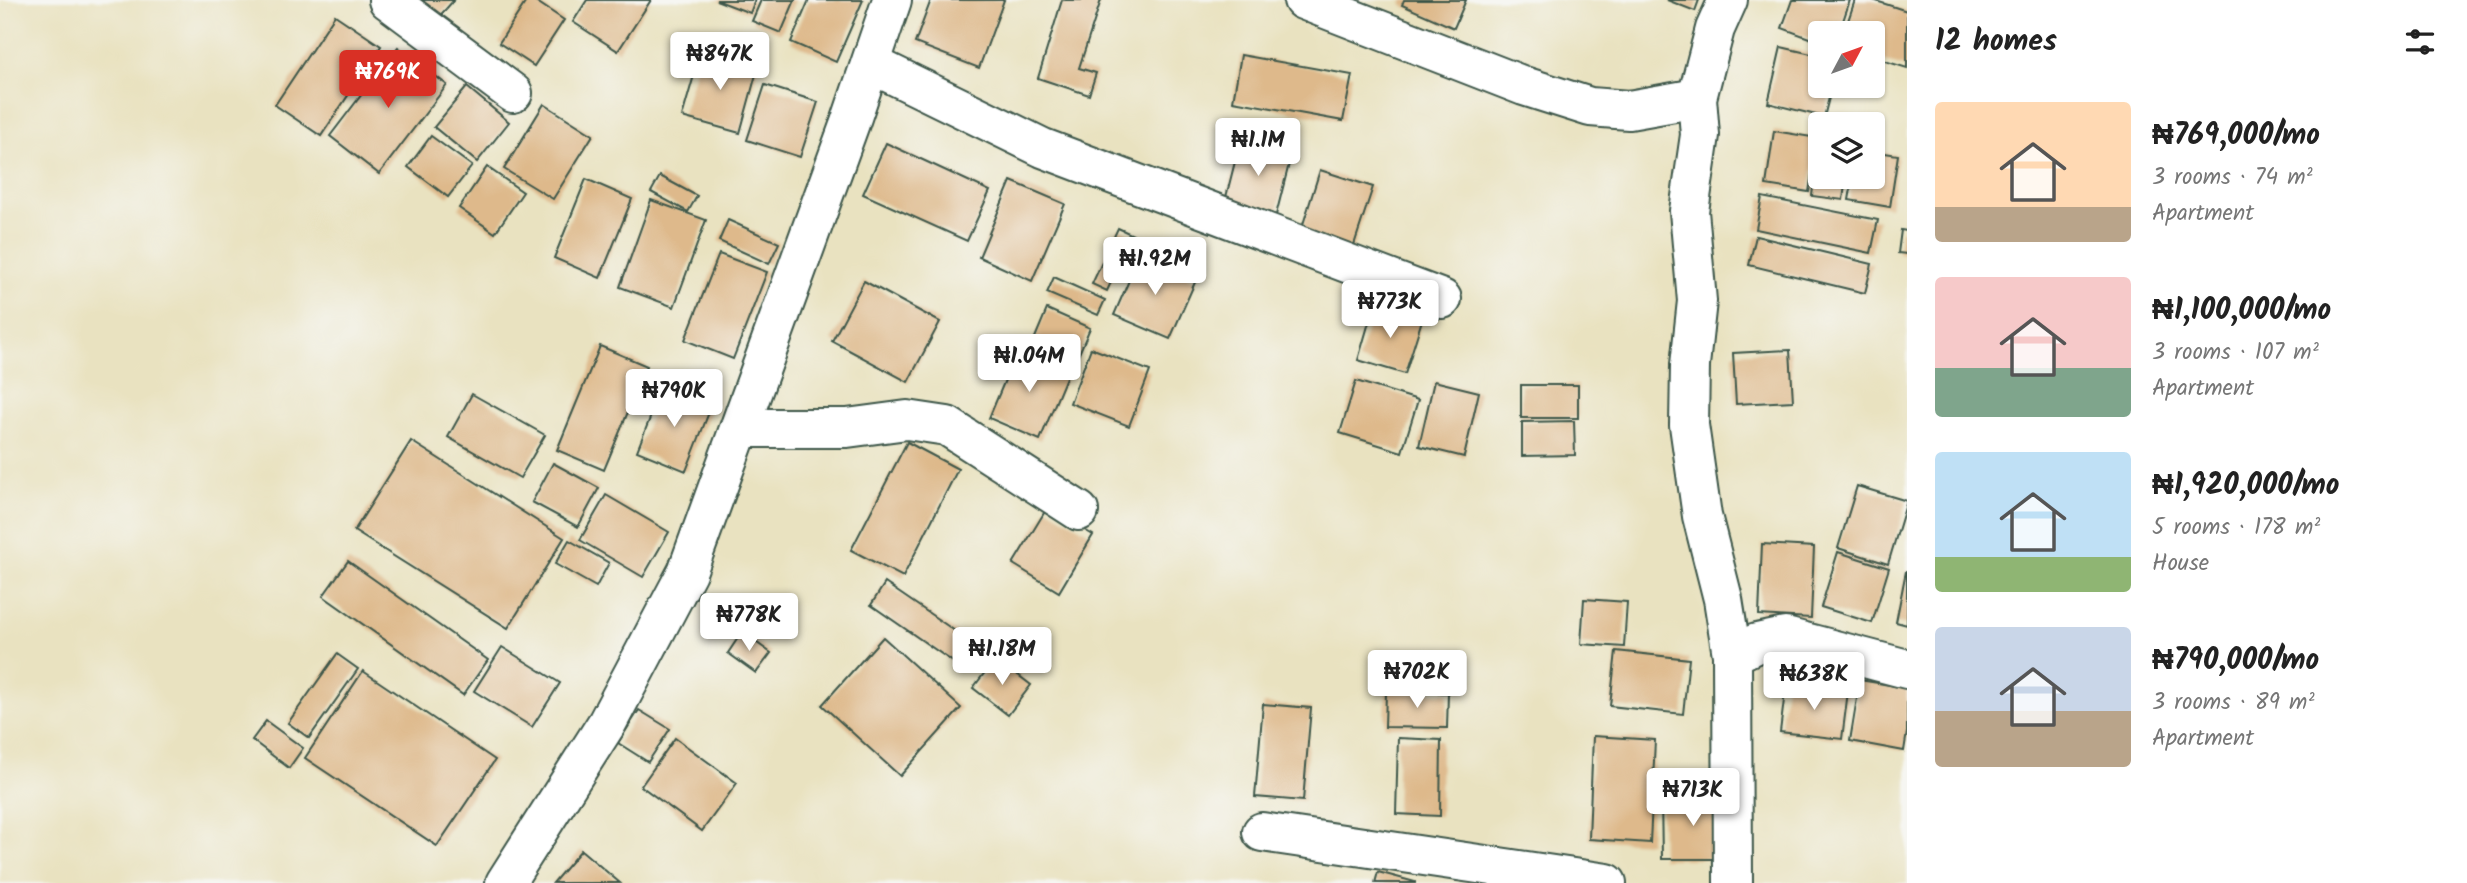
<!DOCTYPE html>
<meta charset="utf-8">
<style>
body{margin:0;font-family:Kalam,sans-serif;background:#f6f6f6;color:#222;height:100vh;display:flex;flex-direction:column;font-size:26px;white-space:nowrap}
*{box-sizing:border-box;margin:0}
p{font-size:23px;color:#767676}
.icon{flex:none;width:38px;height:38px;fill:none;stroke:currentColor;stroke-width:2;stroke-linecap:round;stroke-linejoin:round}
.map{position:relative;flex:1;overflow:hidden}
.side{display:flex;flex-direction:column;background:#fff;width:560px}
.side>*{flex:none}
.needle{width:46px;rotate:49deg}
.fabs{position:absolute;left:1808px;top:21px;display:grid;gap:14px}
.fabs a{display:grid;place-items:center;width:77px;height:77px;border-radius:7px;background:#fff;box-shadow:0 2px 5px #0004;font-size:35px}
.price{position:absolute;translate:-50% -60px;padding:0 16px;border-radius:7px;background:#fff;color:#222;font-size:23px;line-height:46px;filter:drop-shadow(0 2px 4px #0008)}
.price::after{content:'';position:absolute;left:50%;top:42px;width:21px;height:16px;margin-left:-10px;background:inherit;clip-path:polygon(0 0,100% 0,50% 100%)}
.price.active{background:#d93025;color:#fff}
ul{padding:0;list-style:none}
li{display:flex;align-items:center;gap:21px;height:175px;padding:0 28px}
li span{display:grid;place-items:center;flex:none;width:196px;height:140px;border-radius:7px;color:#555}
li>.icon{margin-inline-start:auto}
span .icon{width:84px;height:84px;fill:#fffc;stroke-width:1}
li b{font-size:30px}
h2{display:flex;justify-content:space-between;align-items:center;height:84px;padding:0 28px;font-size:30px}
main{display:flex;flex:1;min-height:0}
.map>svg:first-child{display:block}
.building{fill:#deb98b}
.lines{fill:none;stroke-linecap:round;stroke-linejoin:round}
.minor-casing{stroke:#3d5649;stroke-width:42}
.minor{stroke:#fff;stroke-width:38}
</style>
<main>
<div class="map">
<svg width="1907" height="883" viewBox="0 0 1907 883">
<rect width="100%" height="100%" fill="#f6f6f2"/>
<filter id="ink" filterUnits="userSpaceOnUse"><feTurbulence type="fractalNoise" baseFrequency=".0143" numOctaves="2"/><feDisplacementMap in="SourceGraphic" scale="14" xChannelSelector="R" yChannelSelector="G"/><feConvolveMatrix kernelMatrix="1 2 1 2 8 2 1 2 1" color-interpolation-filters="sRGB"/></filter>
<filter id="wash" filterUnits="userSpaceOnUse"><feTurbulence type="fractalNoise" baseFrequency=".00686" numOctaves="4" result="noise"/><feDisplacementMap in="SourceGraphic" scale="28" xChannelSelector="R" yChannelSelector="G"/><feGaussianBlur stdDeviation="1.57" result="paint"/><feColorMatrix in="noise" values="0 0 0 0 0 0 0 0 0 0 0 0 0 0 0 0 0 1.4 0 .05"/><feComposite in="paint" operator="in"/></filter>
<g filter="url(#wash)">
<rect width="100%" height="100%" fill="#e9e2c0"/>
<g id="blocks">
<g class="building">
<polygon points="412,0 454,0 436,20"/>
<polygon points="527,0 534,0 564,20 534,66 499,43"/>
<polygon points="587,0 651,0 618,51 573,22"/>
<polygon points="716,0 755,0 750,13"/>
<polygon points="761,0 795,0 781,33 752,21"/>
<polygon points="809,0 863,0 836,62 791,42"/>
<polygon points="931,0 1004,0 979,68 915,43"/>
<polygon points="1062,0 1101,0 1079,68 1096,73 1089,95 1038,78"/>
<polygon points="1404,0 1466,0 1454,28 1402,5"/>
<polygon points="1667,0 1699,0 1695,11"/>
<polygon points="1792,0 1850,0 1839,33 1820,33 1820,42 1782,28"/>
<polygon points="1855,0 1873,0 1907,11 1907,68 1872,57 1872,33 1844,33"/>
<polygon points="335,15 381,46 321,136 275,105"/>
<polygon points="398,47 447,85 379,174 330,136"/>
<polygon points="1781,47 1820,56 1820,86 1832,86 1824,117 1768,103"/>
<polygon points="701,51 758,67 740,133 682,117"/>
<polygon points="1241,55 1352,75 1343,121 1233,101"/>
<polygon points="765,85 818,102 800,157 747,140"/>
<polygon points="467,87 509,122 477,162 434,127"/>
<polygon points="544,104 593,135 553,199 504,169"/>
<polygon points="1774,131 1818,138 1809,192 1766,185"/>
<polygon points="431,136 472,166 448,197 408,167"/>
<polygon points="1240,142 1291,156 1276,215 1225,201"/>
<polygon points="886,143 990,191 967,241 863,194"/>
<polygon points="1818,147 1820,177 1846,177 1843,200 1812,196"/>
<polygon points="1872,151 1898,155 1890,207 1849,200 1853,177 1872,177"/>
<polygon points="487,167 523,192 495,233 459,208"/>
<polygon points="1320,170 1373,187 1352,251 1300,234"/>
<polygon points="660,176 697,196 688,212 651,192"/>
<polygon points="586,179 632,199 600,278 554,258"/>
<polygon points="1011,181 1065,204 1032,281 979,257"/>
<polygon points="1762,197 1878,220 1871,253 1756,229"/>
<polygon points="651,200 706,220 674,307 620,287"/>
<polygon points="728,220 779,243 769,264 719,241"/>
<polygon points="1118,228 1133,235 1107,291 1092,284"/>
<polygon points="1901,230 1907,231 1907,254 1898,253"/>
<polygon points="1756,236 1872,264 1865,293 1749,265"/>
<polygon points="719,254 767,272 733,359 685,340"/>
<polygon points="1140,255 1196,280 1170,339 1114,315"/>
<polygon points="1054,277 1105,300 1098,315 1047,293"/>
<polygon points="864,281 940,322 908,382 832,341"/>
<polygon points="1374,305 1422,320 1405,374 1358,360"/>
<polygon points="1047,309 1090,328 1075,363 1032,345"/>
<polygon points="600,346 647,366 604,470 557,450"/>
<polygon points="1091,348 1150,371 1129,426 1070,403"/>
<polygon points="1018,349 1069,370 1040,440 989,418"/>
<polygon points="1790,350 1793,401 1736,404 1733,353"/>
<polygon points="1356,381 1418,400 1402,452 1340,433"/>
<polygon points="1434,381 1479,392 1464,457 1419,446"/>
<rect x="1521" y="385" width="57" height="33"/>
<polygon points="662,388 711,407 686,471 637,451"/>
<polygon points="472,394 545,435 520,478 448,437"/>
<polygon points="1574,421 1575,455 1522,456 1522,422"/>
<polygon points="411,441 564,538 508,628 354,531"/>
<polygon points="907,442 958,469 903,577 851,550"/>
<polygon points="553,463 599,488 578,527 532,502"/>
<polygon points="1857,486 1907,501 1888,564 1838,548"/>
<polygon points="606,495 669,532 643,577 580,540"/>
<polygon points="1047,508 1093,535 1059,592 1013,564"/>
<polygon points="569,540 609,563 596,587 555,564"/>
<polygon points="1762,544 1814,547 1811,618 1759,615"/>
<polygon points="1838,552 1889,568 1872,623 1821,607"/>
<polygon points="348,561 488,660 463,695 323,596"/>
<polygon points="1906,571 1907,571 1907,625 1896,622"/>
<polygon points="885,583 974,644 959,666 871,605"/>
<polygon points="1584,599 1627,602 1624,647 1581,644"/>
<polygon points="742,632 771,653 756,673 728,653"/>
<polygon points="883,637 961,708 900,776 822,705"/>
<polygon points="502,647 560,683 532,727 474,691"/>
<polygon points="1616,651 1689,659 1683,714 1610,706"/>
<polygon points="337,654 358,669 309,738 288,723"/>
<polygon points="996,658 1031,685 1008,715 973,688"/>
<polygon points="363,671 495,760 437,846 305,758"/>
<polygon points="1860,680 1907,688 1907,732 1904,751 1850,741"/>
<polygon points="1786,684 1848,691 1842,739 1780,732"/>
<polygon points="1386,692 1448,693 1447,728 1385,727"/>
<polygon points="1263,704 1311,708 1303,801 1255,797"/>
<polygon points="639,710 670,729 648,762 618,743"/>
<polygon points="266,721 303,748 289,768 252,740"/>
<polygon points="1593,736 1655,740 1650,843 1589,839"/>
<polygon points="675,738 737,783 702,831 641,786"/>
<polygon points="1398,738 1441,740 1440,816 1396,814"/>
<polygon points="1661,796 1725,797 1725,859 1662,859"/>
<polygon points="581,850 620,883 553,883"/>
<polygon points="1378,872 1415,882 1415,883 1375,883"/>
</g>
</g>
</g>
<g filter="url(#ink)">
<use href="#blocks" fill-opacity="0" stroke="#3d5649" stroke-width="2"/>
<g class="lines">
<g class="minor-casing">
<g id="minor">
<polyline points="388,0 513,93"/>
<polyline points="1303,0 1524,86 1590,107 1629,110 1697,98"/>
<polyline points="1728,0 1715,29 1697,98 1700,135 1689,211 1697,301 1690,365 1689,425 1702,516 1723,599 1732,655 1733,883"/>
<polyline points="871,64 1043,148 1442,299"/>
<polyline points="740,428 847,428 907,420 947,426 1079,511"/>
<polyline points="1732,655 1757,643 1785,637 1907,669"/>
<polyline points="1262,832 1607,883"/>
<polyline points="505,883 607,723 687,572 850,123 892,0"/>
</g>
</g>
<use href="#minor" class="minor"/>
</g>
</g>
</svg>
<div class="fabs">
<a><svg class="needle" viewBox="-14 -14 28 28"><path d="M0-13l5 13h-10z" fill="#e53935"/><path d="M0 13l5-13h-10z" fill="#767676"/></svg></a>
<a><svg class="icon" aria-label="layers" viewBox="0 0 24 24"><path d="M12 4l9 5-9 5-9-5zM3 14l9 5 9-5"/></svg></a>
</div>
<b class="price" style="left:720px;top:92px">₦847K</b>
<b class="price active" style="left:388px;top:110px">₦769K</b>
<b class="price" style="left:1258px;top:178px">₦1.1M</b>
<b class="price" style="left:1155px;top:297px">₦1.92M</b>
<b class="price" style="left:1390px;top:340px">₦773K</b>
<b class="price" style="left:1029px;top:394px">₦1.04M</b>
<b class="price" style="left:674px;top:429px">₦790K</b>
<b class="price" style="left:749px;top:653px">₦778K</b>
<b class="price" style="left:1002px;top:687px">₦1.18M</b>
<b class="price" style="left:1417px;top:710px">₦702K</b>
<b class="price" style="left:1814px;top:712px">₦638K</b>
<b class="price" style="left:1693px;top:828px">₦713K</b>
</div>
<section class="side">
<h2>12 homes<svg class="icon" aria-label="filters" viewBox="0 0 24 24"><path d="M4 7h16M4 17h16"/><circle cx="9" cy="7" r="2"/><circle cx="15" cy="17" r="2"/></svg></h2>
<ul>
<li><span style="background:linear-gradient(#ffd9b3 75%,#b9a48a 0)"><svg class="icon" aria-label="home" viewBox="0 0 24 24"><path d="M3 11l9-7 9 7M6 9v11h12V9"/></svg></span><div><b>₦769,000/mo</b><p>3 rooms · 74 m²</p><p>Apartment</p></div></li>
<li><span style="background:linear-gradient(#f6c9c9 65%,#7fa58c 0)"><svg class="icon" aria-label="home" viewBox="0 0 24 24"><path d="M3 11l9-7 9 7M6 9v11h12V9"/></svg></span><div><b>₦1,100,000/mo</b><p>3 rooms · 107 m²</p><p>Apartment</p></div></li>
<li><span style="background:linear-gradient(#bfe0f5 75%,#8fb573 0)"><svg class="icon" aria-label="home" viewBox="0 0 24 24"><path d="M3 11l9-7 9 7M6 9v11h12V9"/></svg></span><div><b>₦1,920,000/mo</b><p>5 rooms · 178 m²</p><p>House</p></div></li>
<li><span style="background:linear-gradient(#c9d6e8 60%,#b9a48a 0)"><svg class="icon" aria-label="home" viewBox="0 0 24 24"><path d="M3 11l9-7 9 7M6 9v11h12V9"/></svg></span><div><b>₦790,000/mo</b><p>3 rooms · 89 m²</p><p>Apartment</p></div></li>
</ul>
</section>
</main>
